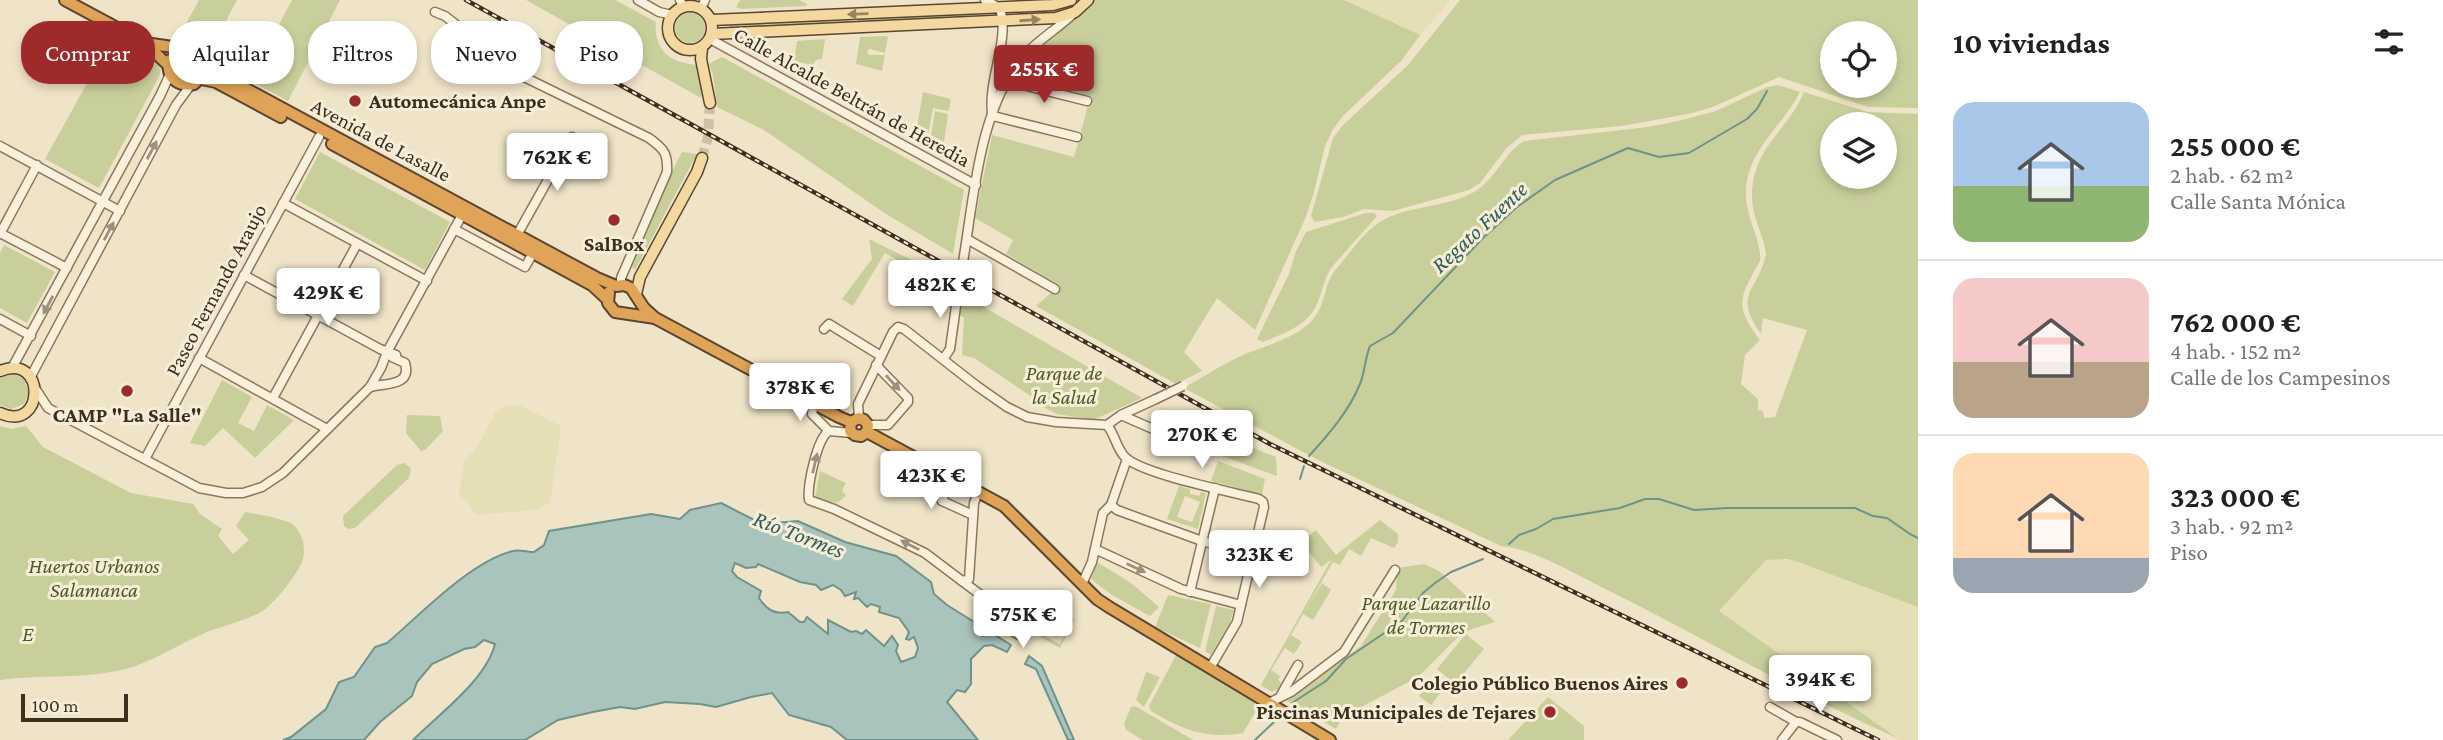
<!DOCTYPE html>
<html lang="es">
<meta charset="utf-8">
<style>
body{margin:0;font-family:"Crimson Pro",serif;background:#f6f6f6;color:#222;height:100vh;display:flex;flex-direction:column;font-size:26px;white-space:nowrap}
*{box-sizing:border-box;margin:0}
p{font-size:23px;color:#767676}
.icon{flex:none;width:38px;height:38px;fill:none;stroke:currentColor;stroke-width:2;stroke-linecap:round;stroke-linejoin:round}
.map{position:relative;flex:1;overflow:hidden}
.side{display:flex;flex-direction:column;background:#fff;width:525px}
.side>*{flex:none}
.hud{position:absolute;left:21px;top:21px;width:665px;height:63px;display:flex;gap:14px}
.buttons{position:absolute;left:1820px;top:21px;display:grid;gap:14px}
.buttons a{display:grid;place-items:center;width:77px;height:77px;border-radius:50%;background:#fff;box-shadow:0 4px 10px #0003;font-size:35px}
.scale{position:absolute;left:21px;bottom:18px;width:107px;box-sizing:border-box;padding-left:7px;border:4px solid #3d2e20;border-top:0;font-size:19px;line-height:24px;white-space:nowrap;color:#3d2e20;-webkit-text-stroke:5px #f7eed8;paint-order:stroke}
.price{position:absolute;translate:-50% -60px;padding:0 16px;border-radius:7px;background:#fff;color:#222;font-size:23px;line-height:46px;filter:drop-shadow(0 2px 4px #0008)}
.price::after{content:'';position:absolute;left:50%;top:42px;width:21px;height:16px;margin-left:-10px;background:inherit;clip-path:polygon(0 0,100% 0,50% 100%)}
.price.on{background:#9e2a2b;color:#fff}
ul{padding:0;list-style:none}
li{display:flex;align-items:center;gap:21px;height:175px;padding:0 35px}
li+li{border-top:2px solid #e0e0e0}
li span{display:grid;place-items:center;flex:none;width:196px;height:140px;border-radius:21px;color:#555}
li>.icon{margin-inline-start:auto}
span .icon{width:84px;height:84px;fill:#fffc;stroke-width:1}
li b{font-size:30px}
h2{display:flex;justify-content:space-between;align-items:center;height:84px;padding:0 35px;font-size:30px}
.tag{padding:0 24px;border-radius:28px;background:#fff;box-shadow:0 4px 10px #0003;font-size:24px;line-height:63px}
.tag.on{background:#9e2a2b;color:#fff}
main{display:flex;flex:1;min-height:0}
.map>svg:first-child{display:block}
.farmland{fill:#e6deb5}
.green{fill:#c9cf9b;fill-rule:evenodd}
.water{fill:#a9c4bc;stroke:#6f938a;stroke-width:2;fill-rule:evenodd}
.lines{fill:none;stroke-linecap:round;stroke-linejoin:round}
.stream{stroke:#6f938a;stroke-width:2}
.major-tunnel{stroke:#ccc0a6;stroke-width:10;stroke-dasharray:10 5;stroke-linecap:butt}
.minor-casing{stroke:#8d765c;stroke-width:11}
.major-casing{stroke:#5b4430;stroke-width:13}
.highway-casing{stroke:#5b4430;stroke-width:14}
.minor{stroke:#faf1dc;stroke-width:8}
.major{stroke:#f3d9a0;stroke-width:10}
.highway{stroke:#e0a458;stroke-width:10}
.rail-casing{stroke:#3d2e20;stroke-width:4.5}
.rail{stroke:#f7eed8;stroke-width:2;stroke-dasharray:5;stroke-linecap:butt}
.minor-bridge-casing{stroke:#8d765c;stroke-width:11;stroke-linecap:butt}
.minor-bridge{stroke:#faf1dc;stroke-width:8}
.oneway{fill:#988460}
.oneway2{fill:#9c907e}
.poi-dot{fill:#9e2a2b;stroke:#f7eed8;stroke-width:2.5}
.labels{text-anchor:middle;dominant-baseline:central;stroke-width:6;stroke-linejoin:round;paint-order:stroke}
.street-label{font-size:21px;fill:#3d2e20;stroke:#f7eed8}
.poi-label{font-size:21px;font-weight:bold;fill:#3d2e20;stroke:#f7eed8}
.park-label{font-size:21px;font-style:italic;fill:#4d5a26;stroke:#f7eed8}
.water-label{font-size:23px;font-style:italic;fill:#2f5d5a;stroke:#f7eed8}
</style>
<main>
<div class="map">
<svg width="1918" height="740" viewBox="0 0 1918 740">
<rect width="100%" height="100%" fill="#f0e4c8"/>
<g class="farmland">
<polygon points="1344,0 1451,0 1420,35"/>
<polygon points="507,405 519,405 561,426 550,503 533,510 476,515 469,504 459,495 464,462 479,444 496,411"/>
<polygon points="1775,558 1798,562 1918,607 1918,740 1901,740 1897,738 1719,611 1766,560"/>
</g>
<g class="green">
<polygon points="199,0 237,0 211,49 181,33"/>
<polygon points="292,0 340,0 288,101 249,80"/>
<path d="M526 0H615L656 22C654 40 662 57 681 62 687 64 693 64 697 66L702 89 701 98Z"/>
<polygon points="740,0 799,0 807,4 807,6 741,9 736,7"/>
<polygon points="1092,0 1344,0 1420,35 1402,60 1343,116 1332,131 1325,146 1313,196 1305,219 1255,330 1217,298 1184,352 1202,371 1176,384 1036,306 1060,285 1006,254 1013,240 975,218 992,135 1074,157 1090,98 1028,79 1031,66 1023,63"/>
<path d="M1460 0H1918V108L1868 107 1779 77 1713 107 1688 114 1622 126 1522 135 1506 149 1480 183 1469 190 1393 211 1364 209 1343 217 1315 222 1311 216 1333 138 1343 125 1408 65ZM1832 33H1885V86H1832Z"/>
<polygon points="966,11 972,20 857,25 857,16"/>
<circle cx="690" cy="28" r="15"/>
<polygon points="848,16 849,25 729,31 729,21"/>
<polygon points="888,36 885,53 870,49 867,51 869,55 885,55 882,71 856,64 860,37"/>
<polygon points="112,38 154,60 161,70 159,77 99,188 45,159"/>
<polygon points="825,39 822,59 816,60 812,65 794,61 797,41"/>
<polygon points="722,57 964,190 953,254 886,214 764,130 717,107 713,75 709,64"/>
<path d="M1778 85 1800 92C1782 128 1744 152 1746 197 1747 220 1762 242 1760 261 1740 297 1733 305 1760 340L1745 355 1741 384 1758 399V410L1763 411 1764 418 1775 417 1807 330 1763 318 1761 334C1732 293 1758 292 1766 254 1764 235 1752 218 1752 197 1752 146 1787 133 1804 92L1868 112 1918 114V607L1798 562 1787 559 1766 560 1719 611 1897 738C1799 695 1708 640 1613 593 1582 578 1533 548 1501 546L1318 460 1184 388C1203 377 1221 365 1241 356 1265 345 1297 339 1314 318 1325 305 1324 287 1333 273 1348 256 1364 230 1385 219 1413 205 1449 207 1476 191 1496 178 1504 153 1524 141L1648 127 1678 121 1716 111 1767 87ZM1832 124H1885V177H1832Z"/>
<polygon points="923,92 951,99 949,111 933,108 928,135 943,144 942,154 915,139"/>
<polygon points="935,111 948,114 944,142 931,135"/>
<polygon points="320,152 450,222 425,270 295,199"/>
<polygon points="682,152 697,154 635,270 632,267 673,169"/>
<path d="M1366 213H1374L1377 216 1331 268C1325 278 1323 288 1319 299 1310 326 1286 332 1263 342L1257 339 1289 274 1296 251 1306 232Z"/>
<polygon points="869,239 948,278 948,285 944,286 885,253 853,306 842,299 872,259"/>
<polygon points="4,245 55,272 27,323 0,308 0,253"/>
<polygon points="961,294 1142,398 1093,420 1057,414 1037,404 1038,401 974,358 962,355 964,318 958,314"/>
<polygon points="12,373 24,379 29,392 24,404 11,409 0,405 0,378"/>
<polygon points="222,380 252,397 238,423 254,431 267,405 294,420 255,458 223,428 205,446 190,443"/>
<polygon points="407,415 440,416 443,431 425,450 421,451 406,433"/>
<path d="M0 426 12 429 26 426 43 447 131 493 193 504 200 514 222 529 218 536 233 554 249 540 236 526 245 512C259 515 280 517 292 524 302 531 306 547 303 558 301 571 272 606 261 612 241 623 216 627 196 637 175 647 155 659 133 667 90 680 44 674 0 680Z"/>
<polygon points="1229,438 1276,457 1277,476 1214,453"/>
<polygon points="1218,461 1265,479 1262,495 1211,481"/>
<polygon points="404,463 411,468 409,478 355,528 348,529 344,526 343,516 397,465"/>
<polygon points="820,471 846,483 842,490 846,496 837,503 815,498"/>
<path d="M1179 486 1190 489V494L1199 496 1201 492 1206 493 1198 529 1167 519ZM1185 496 1200 502 1192 522 1177 517Z"/>
<polygon points="1380,520 1398,534 1398,542 1394,548 1371,538 1361,556 1349,549 1340,565 1333,562 1291,635 1302,642 1294,654 1285,648 1271,670 1280,676 1278,680 1282,683 1278,689 1272,692 1261,685 1331,560 1321,567 1301,542 1316,530 1336,555"/>
<polygon points="1097,562 1131,583 1159,607 1150,616 1112,595 1091,579"/>
<polygon points="1424,564 1439,571 1495,622 1472,629 1460,635 1418,677 1348,714 1345,713 1336,729 1287,701 1361,646 1396,590 1397,568"/>
<polygon points="1322,583 1331,590 1313,620 1303,614"/>
<polygon points="1168,595 1211,604 1200,648 1155,627"/>
<polygon points="1055,598 1074,619 1060,648 1032,632 1033,630 1060,644 1067,632 1048,622 1042,622 1042,617"/>
<polygon points="1216,606 1234,610 1229,625 1211,655 1205,651"/>
<polygon points="1466,634 1484,649 1455,684 1437,669"/>
<path d="M1176 655 1254 702 1256 711 1243 733C1208 740 1179 729 1150 710L1149 706Z"/>
<polygon points="1146,672 1160,677 1144,707 1136,700"/>
<polygon points="1437,674 1448,683 1431,705 1419,696"/>
<polygon points="1548,697 1584,726 1584,740 1508,740"/>
<polygon points="1135,706 1193,740 1143,740 1126,730 1124,724 1131,707"/>
</g>
<g class="water">
<path d="M721 503 762 524 798 521 845 542 896 556 931 582 934 594 947 605 1011 645 1007 652 992 645 984 646 971 659V684L965 692 957 690 947 702 978 740H847L831 727 789 715 772 693 751 697 716 707 700 704 665 702 635 709 620 707 593 712 558 720 525 740H413C439 714 486 680 495 644L484 640 475 647 464 649 432 664 417 682 412 696 380 722 364 740H283L291 737 326 709 339 682 354 677 375 647 387 643C420 615 471 561 513 551 519 549 527 552 534 552L544 545 549 531 651 514 680 519 690 510ZM735 563 746 568 756 567 758 564 800 582 816 585 821 590 833 585 841 590 845 596 856 592 854 599 858 598 867 607 871 604 880 607 879 612 899 618 909 632 906 639 909 640 914 637 918 648 915 657 901 662 896 651 898 645 892 636 884 646 866 630 862 634 856 631 851 632 828 620V634L807 617 804 622H800L788 612C774 615 766 609 759 598L761 591 737 577 732 571Z"/>
<polygon points="1029,656 1042,666 1074,740 1068,740 1036,669 1025,664"/>
</g>
<g class="lines">
<g class="stream">
<path d="M1309 456C1329 434 1349 411 1360 384 1365 372 1365 358 1370 346L1393 333 1483 238 1517 207 1555 180 1628 148 1659 157 1689 153 1747 119 1757 109 1767 91"/>
<polyline points="1300,479 1304,466"/>
<polyline points="1509,544 1519,535 1536,529 1553,519 1620,508 1645,499 1659,499 1694,510 1727,508 1855,508 1873,516 1887,518 1910,534 1918,538"/>
<polyline points="1292,703 1326,681 1346,659 1402,621 1423,593 1435,583 1451,572 1483,559"/>
<polyline points="1255,740 1274,722"/>
</g>
<polyline class="major-tunnel" points="702,158 708,137 710,103"/>
<g class="minor-casing">
<g id="minor">
<polyline points="638,0 659,12 672,15"/>
<polyline points="680,0 683,7"/>
<path d="M985 0 1000 8C1010 41 988 78 992 113"/>
<polyline points="701,9 705,0"/>
<path d="M435 12 445 16 522 76 649 138C664 149 668 153 667 172L621 278V285"/>
<polyline points="710,39 976,185"/>
<polyline points="1007,81 1087,101"/>
<polyline points="993,116 1077,137"/>
<polyline points="0,146 120,211"/>
<polyline points="283,203 427,281"/>
<polyline points="454,229 525,267 533,253"/>
<polyline points="0,233 67,268"/>
<polyline points="0,234 37,165"/>
<polyline points="517,235 572,137"/>
<polyline points="967,239 1055,289"/>
<path d="M963 262C974 197 979 110 1022 58 1037 40 1058 29 1075 12"/>
<polyline points="244,275 380,349 396,355"/>
<polyline points="0,319 31,336"/>
<polyline points="824,329 829,324 881,356"/>
<polyline points="199,358 327,429"/>
<polyline points="944,358 950,349 958,292"/>
<polyline points="12,368 160,96 170,74"/>
<polyline points="30,378 176,105 190,86"/>
<path d="M370 387C386 383 412 386 405 363L392 357"/>
<polyline points="35,388 48,408 199,488 226,493 243,493 262,487 283,473 370,387 381,368 387,352 462,215"/>
<polyline points="273,398 357,244"/>
<polyline points="814,403 812,414 829,431 852,433"/>
<polyline points="1121,415 1199,449"/>
<polyline points="859,418 858,404 893,332 898,327 904,329 977,386 1007,407 1027,417 1056,422 1107,425 1121,415 1156,399"/>
<polyline points="868,425 888,425 908,402 908,398 876,365"/>
<path d="M1107 425C1115 434 1116 448 1125 457 1141 474 1233 492 1259 499L1263 502 1264 507 1237 622 1210 668"/>
<path d="M829 431C817 438 807 486 809 500L834 509 925 553 962 581 969 579 974 503 978 492"/>
<polyline points="145,459 319,137"/>
<polyline points="950,476 942,501 973,515"/>
<polyline points="1111,505 1117,510 1202,541 1253,554"/>
<polyline points="1095,549 1181,589 1241,605"/>
<path d="M962 581 993 604C990 623 1005 627 1019 635L1026 634 1028 630"/>
<polyline points="1082,584 1092,562 1103,513 1111,505 1127,459"/>
<polyline points="1190,592 1215,488"/>
<polyline points="1281,695 1298,665"/>
<polyline points="1269,703 1291,692 1344,652 1395,570"/>
<polyline points="1770,707 1796,722 1800,722 1837,740"/>
<polyline points="1782,740 1796,722"/>
</g>
</g>
<g class="major-casing">
<g id="major">
<circle cx="690" cy="28" r="22"/>
<polyline points="711,20 1053,5 1071,0"/>
<polyline points="712,34 1056,18 1075,12 1088,0"/>
<polyline points="702,48 701,59 710,103"/>
<polyline points="636,294 640,277 697,172 702,158"/>
<path d="M0 371C47 352 45 434 0 413"/>
</g>
</g>
<g class="highway-casing">
<g id="highway">
<polyline points="65,0 145,43 168,65"/>
<polyline points="145,43 193,50 211,68 241,86 597,278 616,286 624,285 631,288 644,308 655,318 839,417 851,422 859,418 864,420 868,425 867,432"/>
<path d="M170 60C165 77 178 87 194 84L203 75"/>
<polyline points="201,79 216,82 281,117"/>
<polyline points="332,144 592,285 607,299"/>
<polyline points="609,292 608,303 615,312 655,318"/>
<polyline points="851,422 850,431 855,435 861,436 867,432"/>
<polyline points="867,432 1004,506 1097,599 1109,607 1330,740"/>
</g>
</g>
<use href="#minor" class="minor"/>
<use href="#major" class="major"/>
<use href="#highway" class="highway"/>
<g class="rail-casing">
<polyline id="rail" points="466,0 1270,444 1878,740"/>
</g>
<use href="#rail" class="rail"/>
<g class="minor-bridge-casing">
<g id="minor-bridge">
<polyline points="958,292 963,262"/>
<polyline points="1156,399 1183,386"/>
</g>
</g>
<use href="#minor-bridge" class="minor-bridge"/>
</g>
<defs><path id="oneway-solid" d="M-6-.8H1V-3.2L6.5 0L1 3.2V.8H-6Z" transform="scale(1.75)"/></defs>
<g class="oneway">
<use href="#oneway-solid" transform="translate(858 14) rotate(178)"/>
<use href="#oneway-solid" transform="translate(1030 20) rotate(-4)"/>
</g>
<g class="oneway2">
<use href="#oneway-solid" transform="translate(152 150) rotate(-62)"/>
<use href="#oneway-solid" transform="translate(109 231) rotate(-62)"/>
<use href="#oneway-solid" transform="translate(48 305) rotate(118)"/>
<use href="#oneway-solid" transform="translate(893 383) rotate(47)"/>
<use href="#oneway-solid" transform="translate(815 463) rotate(-77)"/>
<use href="#oneway-solid" transform="translate(910 545) rotate(-153)"/>
<use href="#oneway-solid" transform="translate(1136 568) rotate(25)"/>
</g>
<g class="poi-dot">
<circle cx="355" cy="101" r="7"/>
<circle cx="614" cy="220" r="7"/>
<circle cx="127" cy="391" r="7"/>
<circle cx="1682" cy="683" r="7"/>
<circle cx="1550" cy="712" r="7"/>
</g>
<g class="labels">
<g class="street-label">
<text transform="translate(852 97) rotate(29)">Calle Alcalde Beltrán de Heredia</text>
<text transform="translate(381 140) rotate(28)">Avenida de Lasalle</text>
<text transform="translate(216 290) rotate(-62)">Paseo Fernando Araujo</text>
</g>
<g class="poi-label">
<text x="369" y="101" text-anchor="start">Automecánica Anpe</text>
<text x="614" y="244">SalBox</text>
<text x="127" y="415">CAMP "La Salle"</text>
<text x="1668" y="683" text-anchor="end">Colegio Público Buenos Aires</text>
<text x="1536" y="712" text-anchor="end">Piscinas Municipales de Tejares</text>
</g>
<g class="park-label">
<text x="1064" y="373">Parque de<tspan x="1064" dy="24">la Salud</tspan></text>
<text x="94" y="566">Huertos Urbanos<tspan x="94" dy="24">Salamanca</tspan></text>
<text x="1426" y="603">Parque Lazarillo<tspan x="1426" dy="24">de Tormes</tspan></text>
<text x="28" y="634">E</text>
</g>
<g class="water-label">
<text transform="translate(1479 227) rotate(-43)">Regato Fuente</text>
<text transform="translate(799 534) rotate(21)">Río Tormes</text>
</g>
</g>
</svg>
<div class="buttons">
<a><svg class="icon" aria-label="locate" viewBox="0 0 24 24"><circle cx="12" cy="12" r="6"/><path d="M12 2v4M12 18v4M2 12h4M18 12h4"/></svg></a>
<a><svg class="icon" aria-label="layers" viewBox="0 0 24 24"><path d="M12 4l9 5-9 5-9-5zM3 14l9 5 9-5"/></svg></a>
</div>
<div class="scale">100 m</div>
<b class="price on" style="left:1044px;top:105px">255K €</b>
<b class="price" style="left:557px;top:193px">762K €</b>
<b class="price" style="left:940px;top:320px">482K €</b>
<b class="price" style="left:328px;top:328px">429K €</b>
<b class="price" style="left:800px;top:423px">378K €</b>
<b class="price" style="left:1202px;top:470px">270K €</b>
<b class="price" style="left:931px;top:511px">423K €</b>
<b class="price" style="left:1259px;top:590px">323K €</b>
<b class="price" style="left:1023px;top:650px">575K €</b>
<b class="price" style="left:1820px;top:715px">394K €</b>
<div class="hud">
<a class="tag on">Comprar</a>
<a class="tag">Alquilar</a>
<a class="tag">Filtros</a>
<a class="tag">Nuevo</a>
<a class="tag">Piso</a>
</div>
</div>
<section class="side">
<h2>10 viviendas<svg class="icon" aria-label="filters" viewBox="0 0 24 24"><path d="M4 7h16M4 17h16"/><circle cx="9" cy="7" r="2"/><circle cx="15" cy="17" r="2"/></svg></h2>
<ul>
<li><span style="background:linear-gradient(#a9c7e8 60%,#8fb573 0)"><svg class="icon" aria-label="home" viewBox="0 0 24 24"><path d="M3 11l9-7 9 7M6 9v11h12V9"/></svg></span><div><b>255 000 €</b><p>2 hab. · 62 m²</p><p>Calle Santa Mónica</p></div></li>
<li><span style="background:linear-gradient(#f6c9c9 60%,#b9a48a 0)"><svg class="icon" aria-label="home" viewBox="0 0 24 24"><path d="M3 11l9-7 9 7M6 9v11h12V9"/></svg></span><div><b>762 000 €</b><p>4 hab. · 152 m²</p><p>Calle de los Campesinos</p></div></li>
<li><span style="background:linear-gradient(#ffd9b3 75%,#9aa5b1 0)"><svg class="icon" aria-label="home" viewBox="0 0 24 24"><path d="M3 11l9-7 9 7M6 9v11h12V9"/></svg></span><div><b>323 000 €</b><p>3 hab. · 92 m²</p><p>Piso</p></div></li>
</ul>
</section>
</main>
